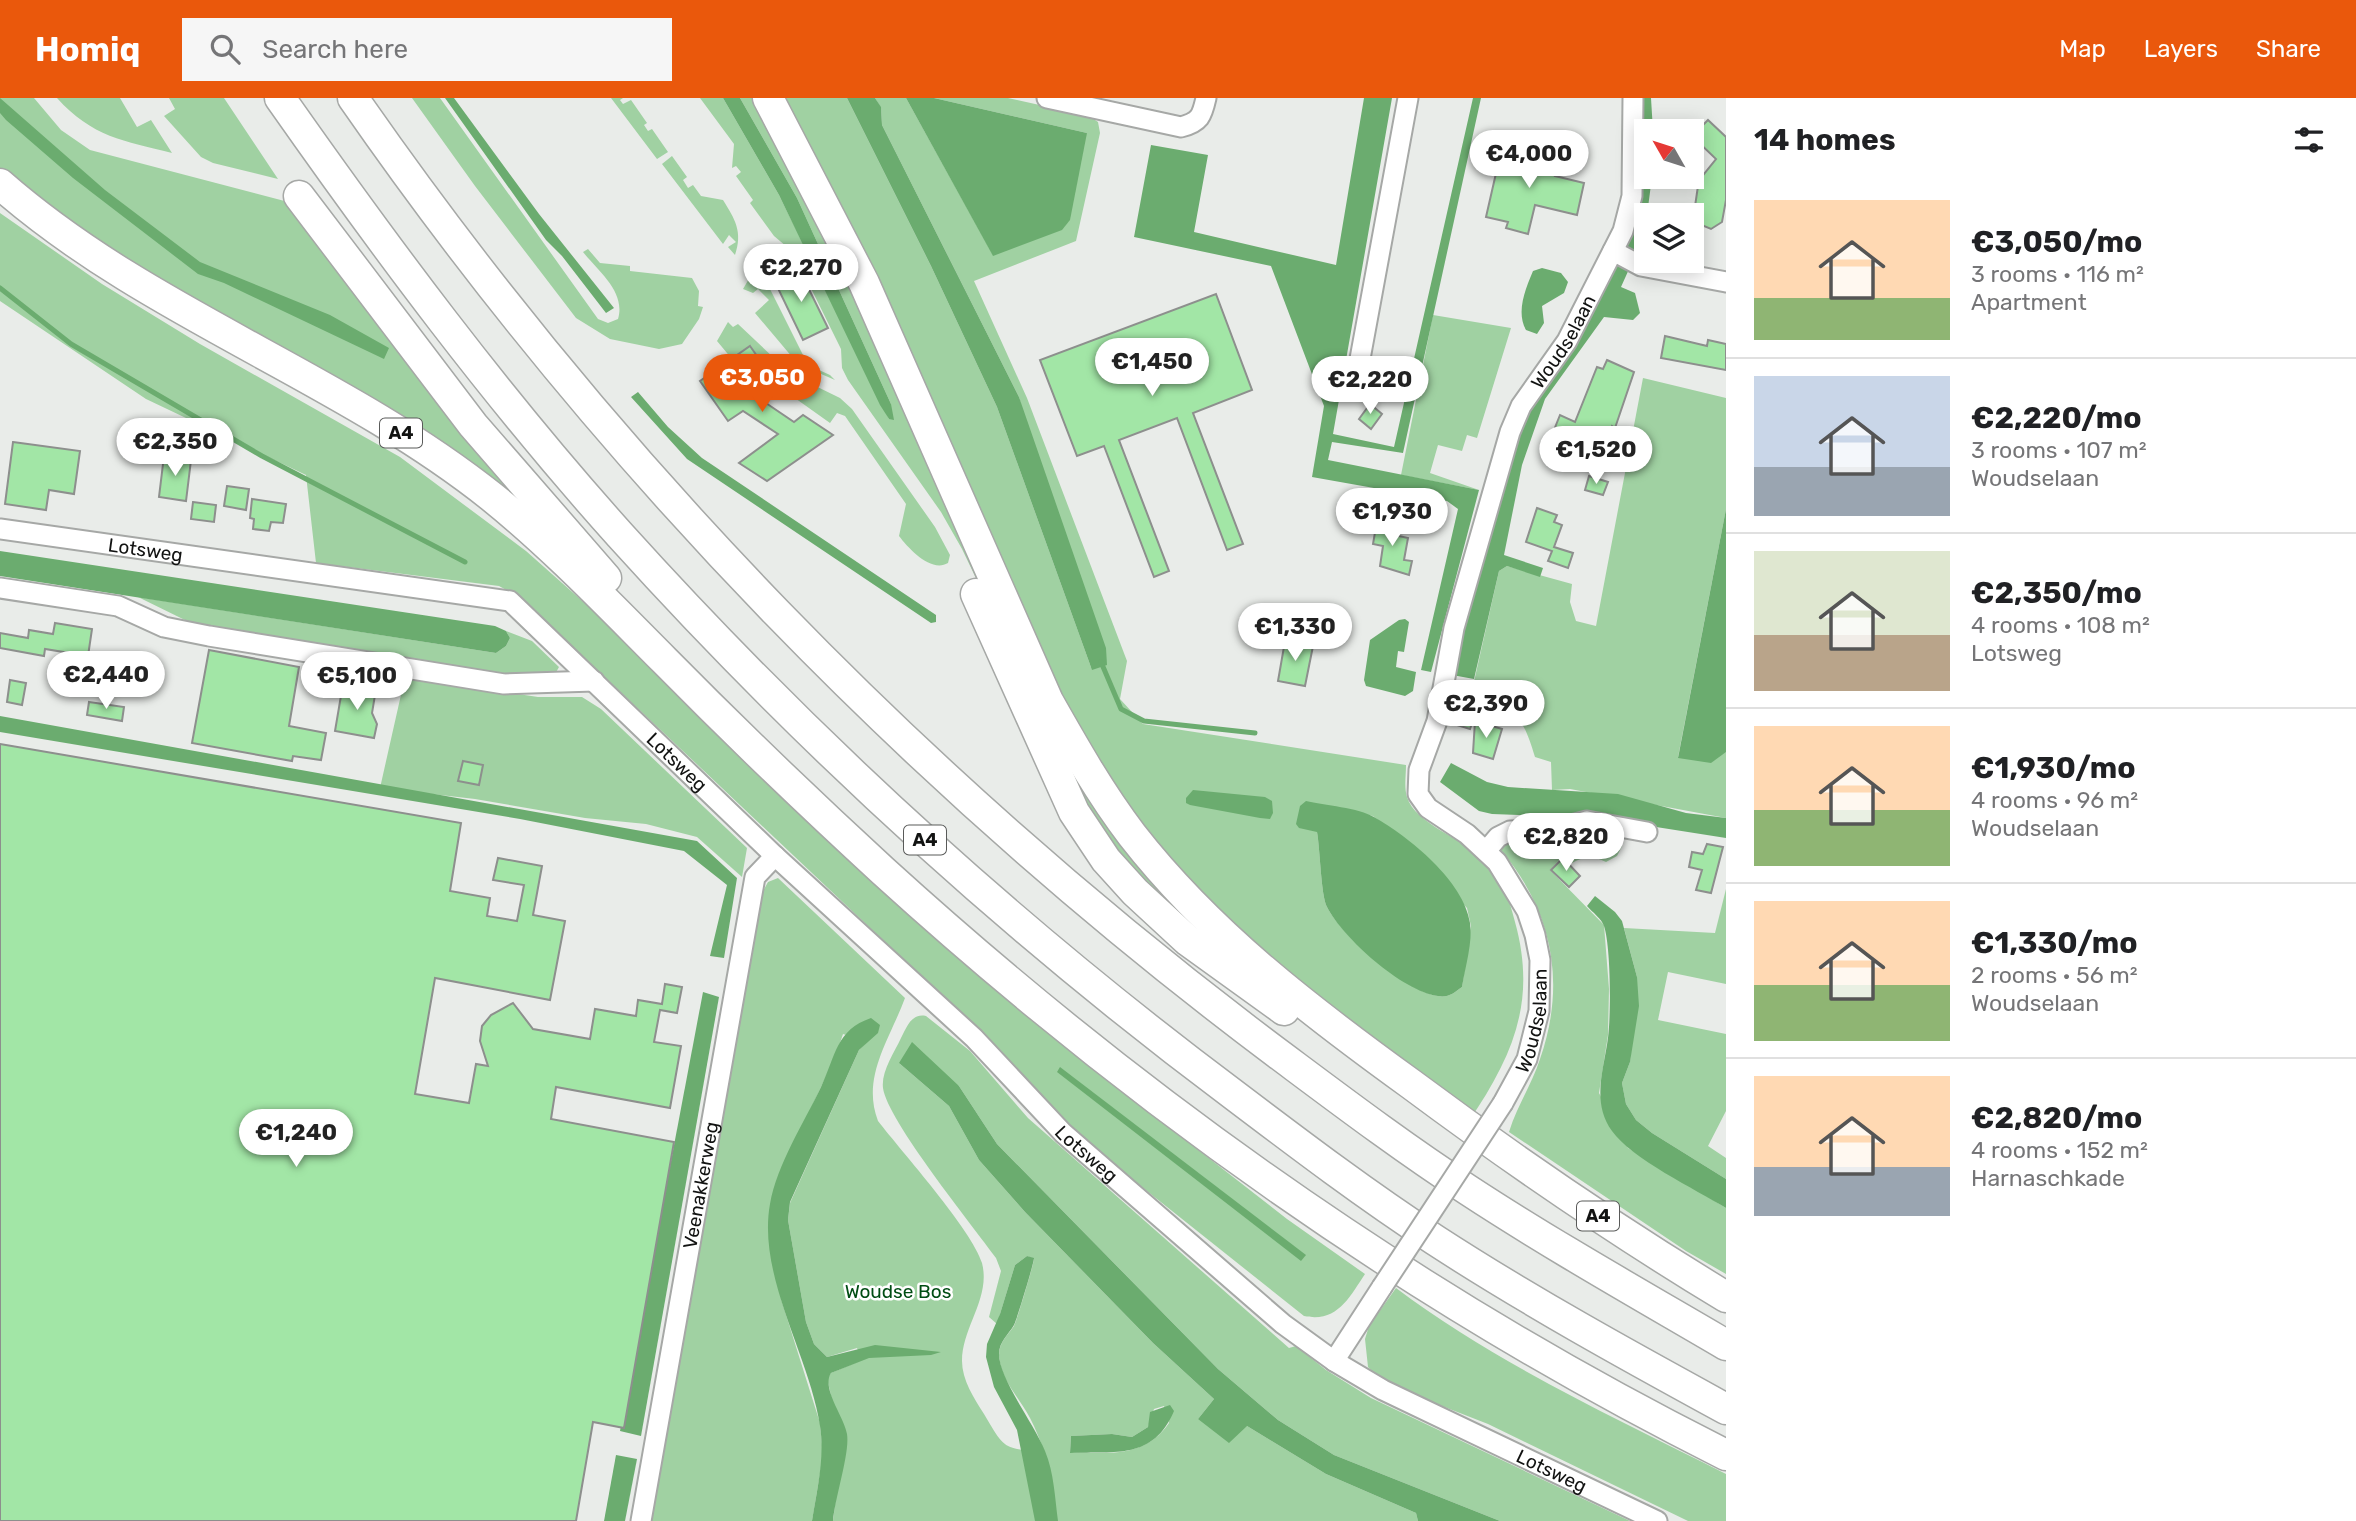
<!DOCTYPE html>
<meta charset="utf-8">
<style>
body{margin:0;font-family:Rubik,sans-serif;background:#f6f6f6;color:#202124;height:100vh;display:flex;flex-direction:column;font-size:26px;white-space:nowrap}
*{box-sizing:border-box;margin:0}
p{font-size:23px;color:#757577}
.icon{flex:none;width:38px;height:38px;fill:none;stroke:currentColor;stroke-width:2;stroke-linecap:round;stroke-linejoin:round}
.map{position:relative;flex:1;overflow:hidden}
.panel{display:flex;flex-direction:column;background:#fff;width:630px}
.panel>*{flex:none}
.needle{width:46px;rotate:309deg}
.buttons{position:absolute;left:1634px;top:21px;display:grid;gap:14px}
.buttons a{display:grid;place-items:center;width:70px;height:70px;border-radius:0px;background:#fff;box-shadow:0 4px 18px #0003;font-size:35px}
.price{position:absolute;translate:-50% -60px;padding:0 16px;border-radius:24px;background:#fff;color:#222;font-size:23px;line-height:46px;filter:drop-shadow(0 2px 4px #0008)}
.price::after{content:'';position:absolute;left:50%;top:42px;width:21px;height:16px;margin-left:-10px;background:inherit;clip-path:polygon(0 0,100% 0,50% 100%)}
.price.active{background:#ea580c;color:#fff}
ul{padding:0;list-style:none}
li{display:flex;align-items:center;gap:21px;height:175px;padding:0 28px}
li+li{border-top:2px solid #e0e0e0}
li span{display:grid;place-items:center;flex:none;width:196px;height:140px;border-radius:0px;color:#555}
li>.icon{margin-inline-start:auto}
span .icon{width:84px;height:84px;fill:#fffc;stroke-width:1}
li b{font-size:30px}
h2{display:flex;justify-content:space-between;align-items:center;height:84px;padding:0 28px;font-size:30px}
header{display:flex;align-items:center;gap:42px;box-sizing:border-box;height:98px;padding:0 35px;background:#ea580c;color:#fff}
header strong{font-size:33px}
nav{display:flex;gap:38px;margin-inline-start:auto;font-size:24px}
.search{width:490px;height:63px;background:#f6f6f6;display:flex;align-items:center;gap:18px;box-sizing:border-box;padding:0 24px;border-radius:0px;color:#757577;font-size:26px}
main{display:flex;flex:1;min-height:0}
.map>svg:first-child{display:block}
.green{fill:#a0d1a2;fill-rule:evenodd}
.water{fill:#6bac6f}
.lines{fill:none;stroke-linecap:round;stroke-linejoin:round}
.stream{stroke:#6bac6f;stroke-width:5}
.building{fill:#a2e6a6;stroke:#8d8f8d;stroke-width:2}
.minor-casing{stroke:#a6a8a6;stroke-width:23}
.highway-casing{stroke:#a6a8a6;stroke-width:33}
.minor{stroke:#fff;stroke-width:19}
.highway{stroke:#fff;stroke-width:30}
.minor-bridge-casing{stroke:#a6a8a6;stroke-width:23;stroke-linecap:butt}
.minor-bridge{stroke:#fff;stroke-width:19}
.labels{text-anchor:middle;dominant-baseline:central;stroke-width:5;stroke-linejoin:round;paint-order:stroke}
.shield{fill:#fff;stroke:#595a59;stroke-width:2}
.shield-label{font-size:18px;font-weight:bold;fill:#121312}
.street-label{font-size:19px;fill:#121312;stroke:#fff}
.park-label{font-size:19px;fill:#004d13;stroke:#fff}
</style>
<header>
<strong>Homiq</strong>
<div class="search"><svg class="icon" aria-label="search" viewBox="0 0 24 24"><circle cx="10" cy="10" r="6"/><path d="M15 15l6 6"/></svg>Search here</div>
<nav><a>Map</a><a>Layers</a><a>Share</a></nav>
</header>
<main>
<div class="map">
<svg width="1726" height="1423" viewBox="0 0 1726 1423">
<rect width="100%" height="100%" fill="#e9ece9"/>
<g class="green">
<polygon points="0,0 34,0 61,32 90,52 296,106 554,433 239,236 0,79"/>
<path d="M57 0H120L137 29 151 22 172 55C124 43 92 39 57 0Z"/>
<polygon points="169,0 224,0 278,81 213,65 201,59 164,18 175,11"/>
<path d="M412 0H440L598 221 608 225 618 221C626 194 599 174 583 154L588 151 600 165 630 168V173L692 180 699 193 698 208 703 209 699 221 682 246 659 251 610 241 576 220 475 88Z"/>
<polygon points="611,0 623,0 620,2 623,6 631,2 647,25 644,27 648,33 652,31 668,54 657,61"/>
<polygon points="700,0 723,0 779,97 889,321 891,306 797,100 740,0 759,0 809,94 1031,583 1237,860 1168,810 1103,746 962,451 941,414 848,282 842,270 841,251 793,154 774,138 750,105 753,102 736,78 741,74 736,68 732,70 734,46"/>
<path d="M781 0H847L931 168 997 309 1092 572 1019 299 882 27 881 10 875 0H906L993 157 1087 35 934 0H1008L1089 18 1098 24 1100 35 1076 143 974 183 1027 300 1127 563 1120 601 1143 626 1406 667C1406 678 1404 689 1407 699 1415 726 1466 742 1485 762 1502 781 1509 800 1515 824 1537 903 1513 958 1469 1023L1256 860 1104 688ZM1354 714 1373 718 1391 732 1467 810 1471 828 1462 889C1454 895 1448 900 1438 898 1405 893 1342 838 1327 809 1321 798 1320 750 1317 734Z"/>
<path d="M672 58 687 79 683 82 688 90 693 87 701 98 723 102C735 121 743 134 735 157L728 149 736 144 729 137 723 146 662 66Z"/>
<path d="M0 115 102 186 200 246 400 359 526 453 650 563 982 879 1138 1005 1287 1121 1365 1176C1349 1200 1337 1225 1304 1218L1064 1027 996 949 521 500 499 488 316 465 306 377 146 301 0 203Z"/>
<polygon points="763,150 760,165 763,177 808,267 830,277 835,282 798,266 755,215 769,202 758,191 753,195 743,191 753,174 749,170"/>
<polygon points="1433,217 1511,230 1477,340 1467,337 1462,353 1438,347 1430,375 1479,392 1401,377"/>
<path d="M728 224 733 229 738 226 791 276 840 300 852 311 935 429 950 457 948 465C931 475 909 451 899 438L906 406 845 318 837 315 830 325 778 288 750 248 732 261 717 243Z"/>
<path d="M1643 280 1726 300V411L1678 659 1726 654V720L1570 691 1552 692 1551 664 1535 659C1523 619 1517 612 1477 599L1473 588 1499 473 1507 468 1572 486 1570 504 1576 523 1596 528Z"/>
<polygon points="138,499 496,555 506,548 510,540 506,533 532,543 559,569 554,578 526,579 191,525"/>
<polygon points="405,579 538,599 582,599 601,611 747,750 742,779 697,739 646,726 585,720 475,701 380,690"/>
<path d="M1583 727 1619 737 1622 748 1617 758 1606 764C1593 758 1585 758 1572 765L1562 759 1550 772 1604 827 1609 891 1608 937 1599 995 1628 1050 1726 1110V1176L1686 1153 1509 1034C1517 1008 1532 986 1540 961 1567 884 1552 812 1500 751L1505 738Z"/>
<path d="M778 780 905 900C890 941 861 979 878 1023 902 1054 972 1132 982 1165 991 1200 962 1229 962 1263 962 1282 974 1300 984 1316 1006 1353 1002 1349 1045 1355 1040 1343 1036 1331 1030 1320 1019 1299 1000 1281 999 1257 999 1244 1008 1237 1014 1228 1017 1222 1034 1165 1034 1161L1027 1158 1015 1167 997 1226 989 1219 1001 1173 996 1160C973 1128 887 1022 883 990 881 974 894 955 901 940 907 929 911 915 926 918L970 953 1028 1020 1289 1250 1296 1248 1326 1272 1371 1300 1630 1423H1500L1334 1357 1278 1322 1218 1271 997 1046 959 988 899 965 949 1008 979 1062 1025 1114 1153 1245 1214 1301 1198 1321 1247 1328 1326 1376 1416 1415 1418 1423H833L837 1391 845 1359 827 1280 831 1275 862 1262 857 1250 827 1259 814 1246 806 1224 788 1122 790 1105 859 952 867 944 843 936 836 957 782 1072 781 1201 820 1325 823 1358 812 1423H651L762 795 768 784ZM1164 1308 1169 1325C1146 1359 1109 1356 1070 1354L1071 1338 1112 1336 1132 1339 1148 1329 1154 1311Z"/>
<polygon points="1726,791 1726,886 1668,874 1658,922 1726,936 1726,1013 1708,1048 1726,1060 1726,1081 1652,1035 1636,1022 1626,1006 1622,985 1630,964 1637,879 1624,830 1715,835"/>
<path d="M1396 1190C1497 1266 1614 1319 1726 1376V1423H1688L1488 1326 1383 1285 1368 1269 1365 1241 1369 1228Z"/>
</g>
<g class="water">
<polygon points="0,0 105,92 200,164 330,217 389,250 384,261 224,185 198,176 73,80 6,22 0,15"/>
<polygon points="445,0 454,0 539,116 614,210 606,215 562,158 546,142"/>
<polygon points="723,0 740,0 797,100 891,306 894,322 889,321 880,307 779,97"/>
<polygon points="847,0 875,0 881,9 882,27 1019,299 1106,550 1107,567 1092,572 997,309 931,168"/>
<polygon points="906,0 934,0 1087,35 1070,122 1062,132 993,158"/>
<polygon points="1364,0 1392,0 1333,336 1394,349 1473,0 1481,0 1403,355 1332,344 1328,362 1479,392 1431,574 1421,572 1458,411 1447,403 1312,379 1324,308 1271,168 1134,139 1151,47 1208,57 1194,134 1336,167"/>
<polygon points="1639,0 1651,0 1653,33 1647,33 1647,79 1652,79 1647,117 1647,151 1638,151 1621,189 1635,195 1640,215 1633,222 1604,219 1545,301 1522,367 1504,457 1543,470 1540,479 1507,468 1499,473 1474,581 1452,577 1463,523 1519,326 1570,257 1627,145"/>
<path d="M1542 170 1561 175 1568 184 1564 195 1542 208 1544 225 1537 236 1526 232C1516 214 1525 192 1533 173Z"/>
<polygon points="638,294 668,329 702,360 936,517 936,524 931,525 687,361 631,299"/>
<polygon points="1726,411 1726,654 1711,665 1678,660"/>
<polygon points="0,453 495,528 506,533 510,540 506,548 496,555 0,478"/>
<polygon points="1405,521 1409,524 1404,554 1398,553 1396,569 1416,574 1413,593 1405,598 1366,588 1364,582 1370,542 1399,522"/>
<polygon points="1456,584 1473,588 1477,599 1474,614 1456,608 1451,599"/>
<polygon points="0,618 697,743 737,780 724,860 710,858 727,787 684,753 520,721 0,634"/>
<polygon points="1451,665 1487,684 1508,689 1618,696 1686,715 1726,720 1726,740 1599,720 1492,716 1479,713 1440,684"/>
<polygon points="1193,692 1265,699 1272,703 1273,715 1270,721 1260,720 1190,707 1186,705 1186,700"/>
<path d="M1306 703C1324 707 1359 710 1374 719 1409 739 1464 783 1470 825 1473 844 1465 869 1462 889 1454 895 1448 900 1438 898 1402 893 1343 840 1327 809 1321 798 1320 750 1317 734L1299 730 1296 726 1300 708Z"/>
<path d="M1595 798 1615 814 1622 823 1637 879 1639 908 1630 964 1622 985 1626 1006 1636 1022 1652 1035 1726 1081V1110C1695 1091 1632 1061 1612 1033 1591 1004 1604 971 1608 940 1611 917 1611 849 1604 828 1602 821 1592 814 1587 808Z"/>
<polygon points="703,894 719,899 641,1338 620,1333"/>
<path d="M871 920 880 927 878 935 859 952 790 1104 788 1122 806 1224 814 1246 827 1259 875 1247 941 1254 931 1257 869 1260 831 1275C821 1290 844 1319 847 1336 850 1355 835 1399 833 1423H812C817 1391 825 1360 820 1328 810 1259 757 1178 770 1106 777 1066 804 1025 821 989 836 957 836 932 871 920Z"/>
<polygon points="912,944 959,988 997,1046 1218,1271 1278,1322 1334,1357 1500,1423 1418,1423 1416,1415 1326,1376 1247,1328 1229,1345 1198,1321 1214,1301 1153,1245 1025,1114 979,1062 949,1008 899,965"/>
<polygon points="1060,969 1306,1157 1301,1163 1057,974"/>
<path d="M1027 1158 1034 1160C1034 1165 1017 1221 1014 1227 1008 1237 999 1244 999 1256 999 1281 1035 1327 1045 1353 1054 1374 1055 1401 1058 1423H1035L1017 1332 994 1289 986 1259 987 1246 1000 1216 1015 1167Z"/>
<path d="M1170 1307 1174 1313C1153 1362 1116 1353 1070 1355L1071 1338 1112 1336 1132 1339 1148 1329 1150 1314Z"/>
<polygon points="616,1357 637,1361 625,1423 604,1423"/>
</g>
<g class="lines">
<g class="stream">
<polyline points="0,190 71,246 262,358 465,464"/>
<polyline points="1101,564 1121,611 1144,623 1255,635"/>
</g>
</g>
<g class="building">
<polygon points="1708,22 1726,39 1726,102 1722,124 1711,131 1699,126 1694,115 1698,88 1696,86 1716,61 1692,38"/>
<polygon points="1502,49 1546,60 1543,70 1557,73 1555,78 1584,85 1577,117 1535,107 1528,136 1506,130 1508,124 1486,119"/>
<polygon points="799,171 828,230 803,242 774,182"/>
<polygon points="1216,196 1252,292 1193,315 1243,446 1227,452 1177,320 1119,342 1169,473 1154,479 1104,348 1077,358 1040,262"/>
<polygon points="1665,238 1707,248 1708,242 1726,246 1726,272 1661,260"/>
<polygon points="750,248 778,288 760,301 794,324 803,317 833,337 767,383 739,365 778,336 743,313 728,323 700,283"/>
<polygon points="1607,262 1634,274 1615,330 1612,328 1607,341 1580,330 1567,361 1546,352 1560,317 1575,324 1597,269 1603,271"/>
<polygon points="1370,306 1382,316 1371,331 1359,321"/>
<polygon points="13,344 80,353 74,396 49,392 46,412 5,406"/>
<polygon points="164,358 191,362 186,403 159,399"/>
<polygon points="1589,378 1608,384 1603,397 1585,392"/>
<polygon points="227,388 249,391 246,412 224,408"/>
<polygon points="252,401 286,406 283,425 271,424 269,433 253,431 254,421 250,420"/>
<polygon points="193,404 216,407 214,424 191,421"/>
<polygon points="1537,410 1557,417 1554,424 1562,427 1554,449 1573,455 1568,470 1548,463 1552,453 1526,444"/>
<polygon points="1377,423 1396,427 1394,437 1408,440 1404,462 1412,463 1409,477 1380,468 1383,448 1373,446"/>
<polygon points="55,525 92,531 88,558 45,551 44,558 0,550 0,535 28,540 29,532 53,536"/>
<polygon points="1285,543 1313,548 1305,588 1278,583"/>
<polygon points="209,552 299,569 289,628 326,635 321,662 293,658 292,663 192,645"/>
<polygon points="10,582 26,585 22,607 7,604"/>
<polygon points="343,586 376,591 372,615 377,626 374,640 335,633"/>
<polygon points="89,604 124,609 122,623 87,617"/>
<polygon points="1459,612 1475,616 1470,631 1454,626"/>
<polygon points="1475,623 1502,631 1493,661 1473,655"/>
<polygon points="0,646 461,725 450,793 490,800 487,818 517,823 524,787 493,782 498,760 542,768 533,817 565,823 550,902 435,880 415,996 469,1005 476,966 488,968 480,943 482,928 491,917 513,905 533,931 590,941 595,911 636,918 638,902 662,906 665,886 682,889 677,915 660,912 654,944 681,948 670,1010 556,989 551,1021 674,1044 624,1330 593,1324 576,1423 0,1423"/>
<polygon points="463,663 483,667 479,687 458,683"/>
<polygon points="1707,746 1723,749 1711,795 1696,792 1702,772 1689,769 1692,754 1703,756"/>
<polygon points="1563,760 1580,778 1569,789 1551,772"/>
</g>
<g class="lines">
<g class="minor-casing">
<g id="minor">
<path d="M1047 0 1181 29C1200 24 1202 18 1206 0"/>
<polyline points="1613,153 1641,168 1726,184"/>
<polyline points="1355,288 1408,0"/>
<path id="s1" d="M0 431 510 503 775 758 974 940 1063 1035 1283 1226 1334 1263 1383 1292 1657 1423"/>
<polyline points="0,490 118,508 164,529 209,538 504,586 594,583"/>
<polyline points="1486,753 1498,739 1510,733 1556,731 1587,723 1647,734"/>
<path id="s2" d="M1503 1005 1527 961 1539 913 1540 862 1535 837 1527 813 1497 764 1467 736 1428 710 1418 696 1419 672 1437 623 1454 530 1510 334 1521 308 1567 243 1623 133 1632 98 1633 0"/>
<polyline points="1334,1263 1382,1189"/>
<path id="s3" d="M641 1423 755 779 775 758"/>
</g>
</g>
<g class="highway-casing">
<g id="highway">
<path d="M280 0C386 151 497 300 620 437 806 643 1012 831 1234 997 1300 1047 1366 1097 1435 1142 1529 1203 1627 1257 1726 1311"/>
<path d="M353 0C607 366 921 688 1277 955 1340 1002 1402 1049 1468 1092 1552 1147 1639 1196 1726 1247"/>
<path d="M768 0 864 185 1048 603C1074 649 1100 695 1132 737 1209 836 1310 913 1411 986 1513 1062 1617 1133 1726 1199"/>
<path d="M0 86C148 216 339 277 492 399 554 449 609 507 665 563 736 635 809 705 883 773 1137 1004 1420 1204 1726 1357"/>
<polyline points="299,98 473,327 606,480"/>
<polyline points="976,496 1074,714 1106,762 1135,794 1187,842 1284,912"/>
</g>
</g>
<use href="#minor" class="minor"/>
<use href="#highway" class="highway"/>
<g class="minor-bridge-casing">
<polyline id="minor-bridge" points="1382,1189 1503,1005"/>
</g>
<use href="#minor-bridge" class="minor-bridge"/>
</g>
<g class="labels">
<g class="shield">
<rect x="380" y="320.5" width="42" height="29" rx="5"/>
<rect x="904" y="727.5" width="42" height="29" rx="5"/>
<rect x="1577" y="1103.5" width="42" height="29" rx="5"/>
</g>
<g class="shield-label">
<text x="401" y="335">A4</text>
<text x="925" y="742">A4</text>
<text x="1598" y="1118">A4</text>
</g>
<g class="street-label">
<text stroke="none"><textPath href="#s2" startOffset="844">Woudselaan</textPath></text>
<text stroke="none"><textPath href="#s1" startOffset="147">Lotsweg</textPath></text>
<text stroke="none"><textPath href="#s1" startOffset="747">Lotsweg</textPath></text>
<text stroke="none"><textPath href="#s2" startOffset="89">Woudselaan</textPath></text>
<text stroke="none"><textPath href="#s1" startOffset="1314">Lotsweg</textPath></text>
<text stroke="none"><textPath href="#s3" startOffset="341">Veenakkerweg</textPath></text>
<text stroke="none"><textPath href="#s1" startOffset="1881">Lotsweg</textPath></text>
</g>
<g class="park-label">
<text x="898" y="1193">Woudse Bos</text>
</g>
</g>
</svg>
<div class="buttons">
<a><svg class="needle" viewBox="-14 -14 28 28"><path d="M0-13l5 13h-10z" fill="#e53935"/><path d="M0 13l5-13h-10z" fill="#757577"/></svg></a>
<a><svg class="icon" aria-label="layers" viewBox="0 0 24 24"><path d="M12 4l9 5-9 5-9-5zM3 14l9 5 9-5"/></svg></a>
</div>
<b class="price" style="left:1529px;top:92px">€4,000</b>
<b class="price" style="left:801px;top:206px">€2,270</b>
<b class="price" style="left:1152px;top:300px">€1,450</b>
<b class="price active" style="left:762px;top:316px">€3,050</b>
<b class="price" style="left:1370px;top:318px">€2,220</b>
<b class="price" style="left:175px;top:380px">€2,350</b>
<b class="price" style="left:1596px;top:388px">€1,520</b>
<b class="price" style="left:1392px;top:450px">€1,930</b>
<b class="price" style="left:1295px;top:565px">€1,330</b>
<b class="price" style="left:106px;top:613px">€2,440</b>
<b class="price" style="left:357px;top:614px">€5,100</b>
<b class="price" style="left:1486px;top:642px">€2,390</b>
<b class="price" style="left:1566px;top:775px">€2,820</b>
<b class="price" style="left:296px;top:1071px">€1,240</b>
</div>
<section class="panel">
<h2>14 homes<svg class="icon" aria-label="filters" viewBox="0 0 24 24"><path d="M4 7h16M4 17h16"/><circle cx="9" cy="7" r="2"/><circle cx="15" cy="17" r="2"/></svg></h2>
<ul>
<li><span style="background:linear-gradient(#ffd9b3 70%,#8fb573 0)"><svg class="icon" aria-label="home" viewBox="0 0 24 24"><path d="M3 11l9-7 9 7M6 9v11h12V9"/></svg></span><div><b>€3,050/mo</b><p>3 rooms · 116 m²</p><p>Apartment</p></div></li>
<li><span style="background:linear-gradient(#c9d6e8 65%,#9aa5b1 0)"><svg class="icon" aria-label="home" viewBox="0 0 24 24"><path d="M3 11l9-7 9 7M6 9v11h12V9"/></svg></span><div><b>€2,220/mo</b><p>3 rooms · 107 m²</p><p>Woudselaan</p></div></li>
<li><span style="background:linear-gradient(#dfe7d0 60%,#b9a48a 0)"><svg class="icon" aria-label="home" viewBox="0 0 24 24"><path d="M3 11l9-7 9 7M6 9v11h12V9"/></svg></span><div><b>€2,350/mo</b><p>4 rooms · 108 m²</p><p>Lotsweg</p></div></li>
<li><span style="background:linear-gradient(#ffd9b3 60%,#8fb573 0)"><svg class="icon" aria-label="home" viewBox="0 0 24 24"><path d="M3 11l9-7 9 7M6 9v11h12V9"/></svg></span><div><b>€1,930/mo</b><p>4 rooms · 96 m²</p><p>Woudselaan</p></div></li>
<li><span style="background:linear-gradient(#ffd9b3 60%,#8fb573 0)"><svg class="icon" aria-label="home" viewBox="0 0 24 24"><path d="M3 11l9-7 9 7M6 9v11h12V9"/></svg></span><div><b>€1,330/mo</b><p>2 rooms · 56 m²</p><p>Woudselaan</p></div></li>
<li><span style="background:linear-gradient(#ffd9b3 65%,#9aa5b1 0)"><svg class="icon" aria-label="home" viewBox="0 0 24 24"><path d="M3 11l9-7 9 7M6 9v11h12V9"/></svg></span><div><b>€2,820/mo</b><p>4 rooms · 152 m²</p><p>Harnaschkade</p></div></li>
</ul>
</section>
</main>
